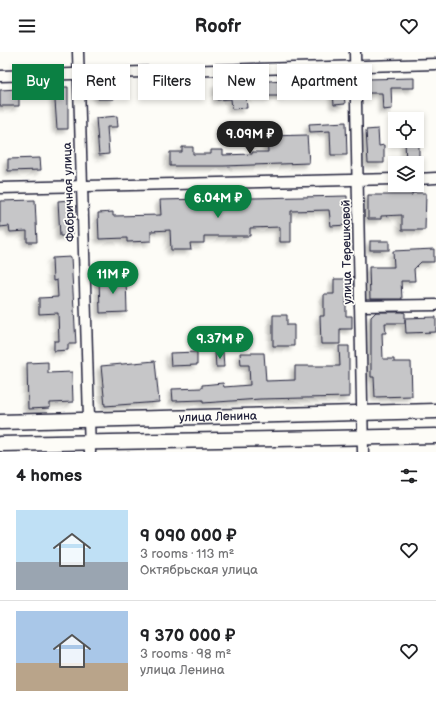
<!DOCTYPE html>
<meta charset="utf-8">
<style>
body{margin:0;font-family:"Balsamiq Sans",sans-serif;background:#f6f6f6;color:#202124;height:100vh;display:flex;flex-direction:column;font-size:15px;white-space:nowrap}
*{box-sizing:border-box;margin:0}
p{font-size:13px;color:#757577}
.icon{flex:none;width:22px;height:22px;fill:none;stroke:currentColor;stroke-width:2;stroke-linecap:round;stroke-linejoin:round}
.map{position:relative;height:400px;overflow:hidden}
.details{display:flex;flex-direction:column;background:#fff;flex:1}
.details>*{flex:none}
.hud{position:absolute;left:12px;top:12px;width:412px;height:36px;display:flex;gap:8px}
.fabs{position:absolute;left:388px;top:60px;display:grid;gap:8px}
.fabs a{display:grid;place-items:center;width:36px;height:36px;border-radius:0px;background:#fff;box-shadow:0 2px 6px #0003;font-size:20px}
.price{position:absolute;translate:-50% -34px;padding:0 9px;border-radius:14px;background:#0b8043;color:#fff;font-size:13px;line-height:26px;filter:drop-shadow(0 1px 2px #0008)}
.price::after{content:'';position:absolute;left:50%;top:24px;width:12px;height:9px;margin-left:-6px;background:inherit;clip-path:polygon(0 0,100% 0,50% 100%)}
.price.active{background:#222;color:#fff}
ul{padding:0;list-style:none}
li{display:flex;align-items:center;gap:12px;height:100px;padding:0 16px}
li+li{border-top:1px solid #e0e0e0}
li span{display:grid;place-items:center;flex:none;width:112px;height:80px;border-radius:0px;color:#555}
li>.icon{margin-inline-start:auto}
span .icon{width:48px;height:48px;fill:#fffc;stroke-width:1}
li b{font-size:17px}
h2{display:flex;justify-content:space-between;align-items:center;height:48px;padding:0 16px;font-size:17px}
.pill{padding:0 14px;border-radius:0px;background:#fff;box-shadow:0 2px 6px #0003;font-size:14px;line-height:36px}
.pill.active{background:#0b8043;color:#fff}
header{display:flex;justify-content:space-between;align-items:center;height:52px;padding:0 16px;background:#fff;font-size:18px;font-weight:600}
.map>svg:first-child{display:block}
.building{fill:#c6c6c8;stroke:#22223b;filter:url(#shadow)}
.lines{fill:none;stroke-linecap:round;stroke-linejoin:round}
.street-casing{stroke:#22223b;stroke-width:13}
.secondary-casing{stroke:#22223b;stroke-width:17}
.street{stroke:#fdfcf7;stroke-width:10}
.secondary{stroke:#fdfcf7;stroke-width:14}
.labels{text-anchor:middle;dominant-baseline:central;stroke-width:3.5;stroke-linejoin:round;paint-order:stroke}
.street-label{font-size:12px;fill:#22223b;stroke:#fdfcf7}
</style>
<header><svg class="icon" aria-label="menu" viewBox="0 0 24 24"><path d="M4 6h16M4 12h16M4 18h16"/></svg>Roofr<svg class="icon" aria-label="heart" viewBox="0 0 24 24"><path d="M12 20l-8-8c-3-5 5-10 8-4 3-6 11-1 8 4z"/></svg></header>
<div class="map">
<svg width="436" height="400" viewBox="0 0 436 400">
<defs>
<filter id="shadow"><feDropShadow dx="-3.5" dy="3.5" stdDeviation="2" flood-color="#0004"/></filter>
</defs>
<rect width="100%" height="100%" fill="#fdfcf7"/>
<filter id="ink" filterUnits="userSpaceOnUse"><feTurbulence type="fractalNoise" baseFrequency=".025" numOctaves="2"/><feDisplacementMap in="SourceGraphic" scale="8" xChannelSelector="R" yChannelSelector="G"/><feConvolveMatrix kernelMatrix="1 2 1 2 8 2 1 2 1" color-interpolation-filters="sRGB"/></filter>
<g filter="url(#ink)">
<g class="building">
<polygon points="414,26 414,36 391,36 392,57 383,58 382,41 367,41 367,27"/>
<polygon points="283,28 285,44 246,44 247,56 232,57 231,47 217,48 216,33"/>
<polygon points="343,28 345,52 334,53 333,40 310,41 309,29"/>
<polygon points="54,35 68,35 68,77 57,77"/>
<polygon points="97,36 114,36 114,47 98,47"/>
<polygon points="19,37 19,54 0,54 0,38"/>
<polygon points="117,64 118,75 107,75 109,102 99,103 96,66"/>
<polygon points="346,70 347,103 331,103 330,79 310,80 309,72"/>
<polygon points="378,77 379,94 384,93 384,111 368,111 366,78"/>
<polygon points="307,83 309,111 224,114 170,114 170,100 182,100 182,95 193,95 193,102 211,102 211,98 223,98 223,103 252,102 252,100 268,100 267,84"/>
<polygon points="405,89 419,89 419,110 406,111"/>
<polygon points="40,106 41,118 8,119 8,107"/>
<polygon points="412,141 426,141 425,178 402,178 402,163 381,164 381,167 368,167 368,143 412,143"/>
<polygon points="347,144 347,173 331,174 329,158 291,159 291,190 280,190 280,175 250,176 250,184 204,184 204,191 190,191 191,198 171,198 170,178 151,179 151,189 127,190 127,186 99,187 98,161 113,160 113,164 161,163 160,148"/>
<polygon points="35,148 37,190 27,190 27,179 10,180 9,174 0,175 0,149"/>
<polygon points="70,148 72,184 60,184 58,149"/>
<rect x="370" y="189" width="19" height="9"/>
<polygon points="434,197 434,210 421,210 414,217 415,229 401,229 402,247 370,247 369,215 394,215 393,199"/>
<polygon points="71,205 76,292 68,292 68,298 54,299 54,289 59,289 58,261 39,262 39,246 58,245 57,228 53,229 52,206"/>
<polygon points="126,225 127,260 100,261 99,226"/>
<polygon points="334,227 350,227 350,245 346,245 346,264 352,264 352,277 340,277 340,292 321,292 320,264 324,264 324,242 334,242"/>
<polygon points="376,260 403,260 405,261 405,266 436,265 436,280 406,281 405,267 405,271 385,271 386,281 382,281 383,307 394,307 394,310 411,310 412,344 375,345 374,325 371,325 371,265"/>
<polygon points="273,263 287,263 287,273 294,273 294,294 273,294"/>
<polygon points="339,294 349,294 349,345 260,347 203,351 203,348 173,349 172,337 202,336 202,333 223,331 224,335 250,333 249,313 241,313 240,301 264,301 266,329 295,328 295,314 340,314"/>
<polygon points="197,300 197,313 171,314 170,301"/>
<polygon points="215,300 223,300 224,315 216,315"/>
<polygon points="155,309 159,350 105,354 101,314"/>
<polygon points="48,310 48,321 72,320 73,350 50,351 50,356 28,357 27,311"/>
</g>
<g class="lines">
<g class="street-casing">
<g id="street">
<polyline points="78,0 90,400"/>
<polyline points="355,0 363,400"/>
<polyline points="0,24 436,12"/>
<polyline points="417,127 436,126"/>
<polyline points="0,136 395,127"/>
<polyline points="360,254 436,253"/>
</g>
</g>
<g class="secondary-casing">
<g id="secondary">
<path id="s1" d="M0 370 436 359"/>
<polyline points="0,392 436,384"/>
</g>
</g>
<use href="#street" class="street"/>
<use href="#secondary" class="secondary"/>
</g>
</g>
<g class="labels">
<g class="street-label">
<text transform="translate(69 140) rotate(-92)">Фабричная улица</text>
<text transform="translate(347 200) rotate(-91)">улица Терешковой</text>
<text stroke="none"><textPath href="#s1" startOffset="218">улица Ленина</textPath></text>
</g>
</g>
</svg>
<div class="fabs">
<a><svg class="icon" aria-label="locate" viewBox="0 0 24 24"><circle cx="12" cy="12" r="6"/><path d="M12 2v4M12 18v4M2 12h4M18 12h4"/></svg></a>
<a><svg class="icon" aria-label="layers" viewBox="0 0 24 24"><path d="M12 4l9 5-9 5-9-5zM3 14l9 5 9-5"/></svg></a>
</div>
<b class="price active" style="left:250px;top:103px">9.09M ₽</b>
<b class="price" style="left:218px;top:167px">6.04M ₽</b>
<b class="price" style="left:113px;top:243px">11M ₽</b>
<b class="price" style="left:220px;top:308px">9.37M ₽</b>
<div class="hud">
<a class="pill active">Buy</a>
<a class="pill">Rent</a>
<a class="pill">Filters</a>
<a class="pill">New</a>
<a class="pill">Apartment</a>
</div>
</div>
<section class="details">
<h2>4 homes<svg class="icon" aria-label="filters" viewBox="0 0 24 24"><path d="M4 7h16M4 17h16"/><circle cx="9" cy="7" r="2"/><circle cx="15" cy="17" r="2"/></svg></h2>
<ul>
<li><span style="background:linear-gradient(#bfe0f5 65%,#9aa5b1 0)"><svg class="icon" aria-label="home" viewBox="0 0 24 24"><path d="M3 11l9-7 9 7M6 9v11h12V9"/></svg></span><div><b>9 090 000 ₽</b><p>3 rooms · 113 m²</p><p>Октябрьская улица</p></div><svg class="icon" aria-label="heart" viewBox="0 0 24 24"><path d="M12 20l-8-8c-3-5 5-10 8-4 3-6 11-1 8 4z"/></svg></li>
<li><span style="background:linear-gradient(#a9c7e8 65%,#b9a48a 0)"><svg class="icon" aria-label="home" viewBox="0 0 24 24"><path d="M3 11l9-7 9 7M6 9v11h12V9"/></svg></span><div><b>9 370 000 ₽</b><p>3 rooms · 98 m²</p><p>улица Ленина</p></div><svg class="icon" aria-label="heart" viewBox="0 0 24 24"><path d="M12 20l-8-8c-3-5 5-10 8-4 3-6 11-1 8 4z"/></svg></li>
</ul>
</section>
